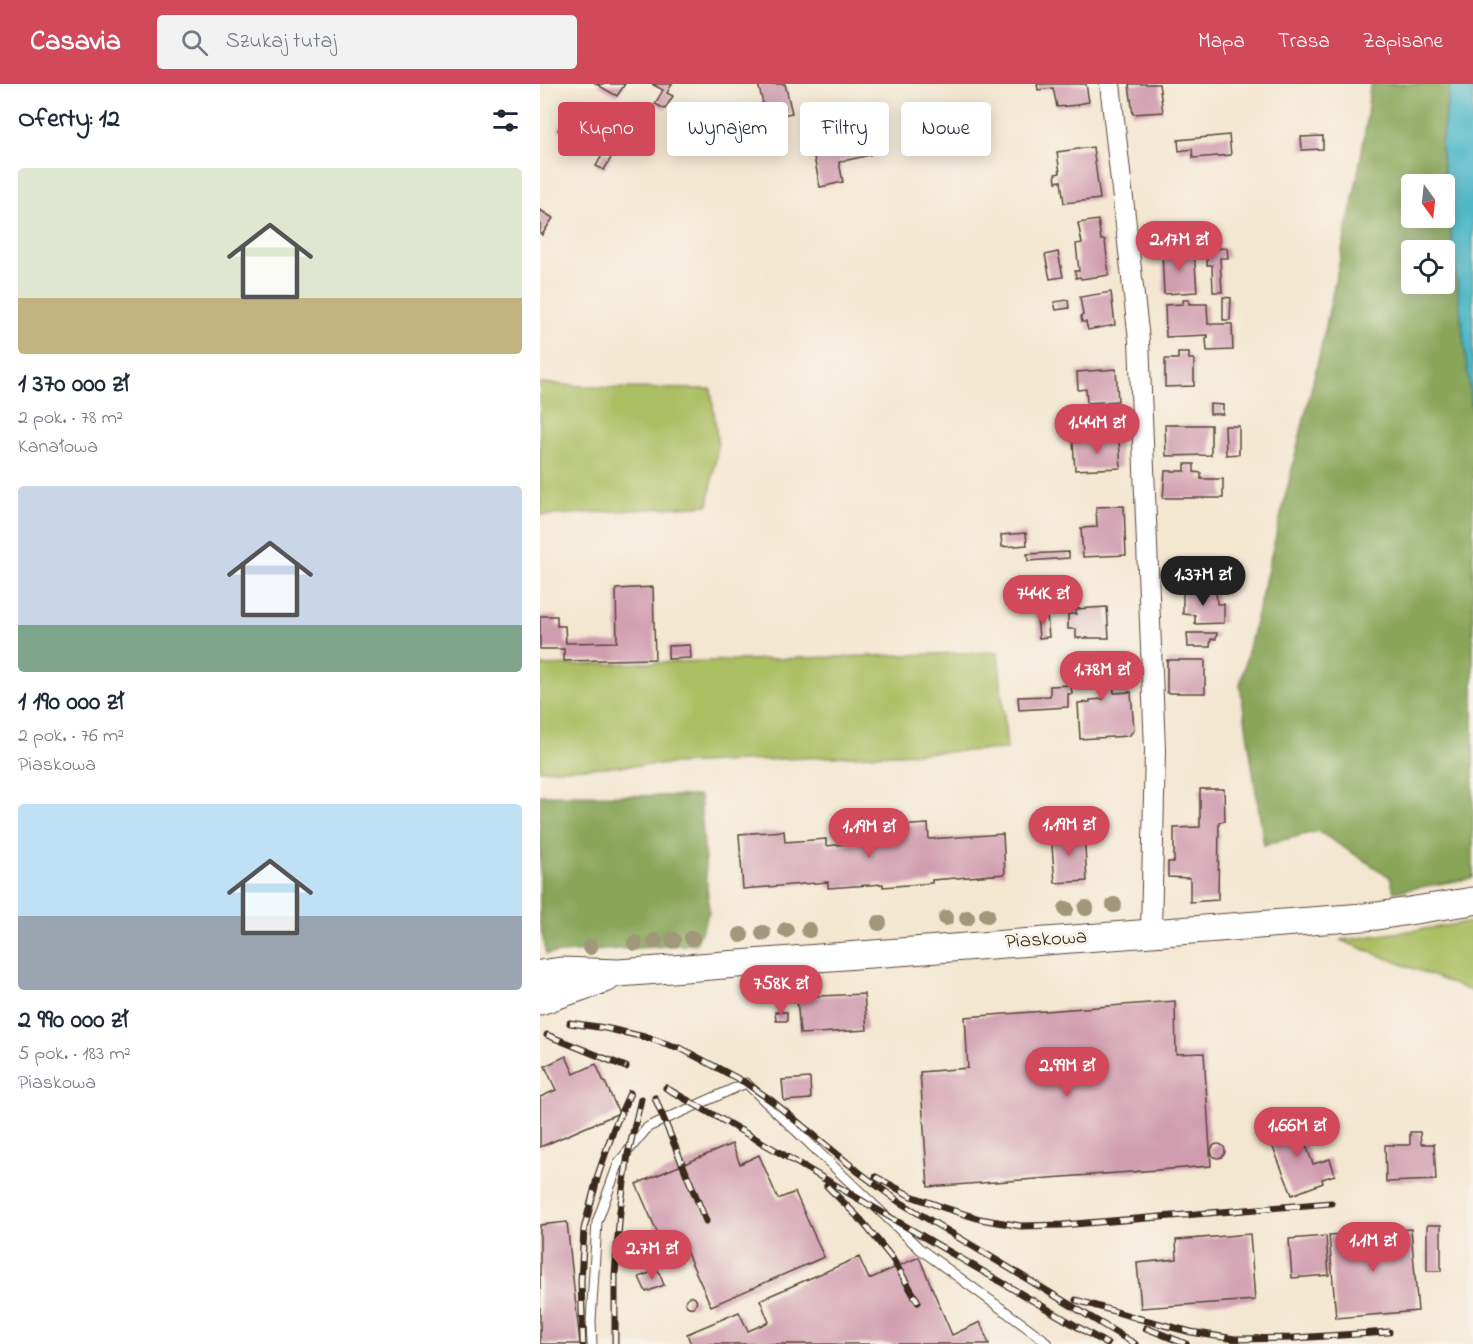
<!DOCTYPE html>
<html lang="pl">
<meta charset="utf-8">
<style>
body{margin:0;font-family:"Indie Flower",sans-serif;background:#f2f2f3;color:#1f2937;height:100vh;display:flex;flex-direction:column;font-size:22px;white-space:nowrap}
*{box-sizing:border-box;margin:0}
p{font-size:20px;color:#747a83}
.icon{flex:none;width:33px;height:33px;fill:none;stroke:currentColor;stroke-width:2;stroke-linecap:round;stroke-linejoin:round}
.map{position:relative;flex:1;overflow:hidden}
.panel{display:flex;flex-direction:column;background:#fff;width:540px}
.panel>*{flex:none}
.hud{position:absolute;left:18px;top:18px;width:570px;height:54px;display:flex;gap:12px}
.needle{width:39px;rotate:165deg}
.tools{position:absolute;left:861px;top:90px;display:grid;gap:12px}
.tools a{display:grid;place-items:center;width:54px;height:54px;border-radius:6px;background:#fff;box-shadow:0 3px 15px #0003;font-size:30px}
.price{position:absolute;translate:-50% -51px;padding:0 14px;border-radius:21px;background:#d1495b;color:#fff;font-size:20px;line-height:39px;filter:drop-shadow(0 2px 3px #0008)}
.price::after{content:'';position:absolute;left:50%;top:36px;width:18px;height:14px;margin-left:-9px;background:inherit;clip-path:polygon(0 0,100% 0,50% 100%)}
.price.selected{background:#222;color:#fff}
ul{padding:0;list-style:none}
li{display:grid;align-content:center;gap:12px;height:318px;padding:0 18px}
li span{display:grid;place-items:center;height:186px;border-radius:6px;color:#555}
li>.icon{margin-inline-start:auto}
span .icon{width:108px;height:108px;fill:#fffc;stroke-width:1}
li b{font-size:26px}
h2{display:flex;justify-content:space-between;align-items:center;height:72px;padding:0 18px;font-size:26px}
.tag{padding:0 21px;border-radius:6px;background:#fff;box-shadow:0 3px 15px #0003;font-size:21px;line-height:54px}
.tag.selected{background:#d1495b;color:#fff}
header{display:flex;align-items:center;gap:36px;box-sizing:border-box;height:84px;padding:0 30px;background:#d1495b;color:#fff}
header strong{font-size:28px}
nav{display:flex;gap:33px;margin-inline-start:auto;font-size:21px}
.search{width:420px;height:54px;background:#f2f2f3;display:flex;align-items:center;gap:15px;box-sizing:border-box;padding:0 21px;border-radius:6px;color:#747a83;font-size:22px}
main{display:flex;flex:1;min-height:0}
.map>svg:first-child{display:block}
.green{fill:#abbe62;stroke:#737440;stroke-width:1.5}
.forest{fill:#88a558;stroke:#62683b;stroke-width:1.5;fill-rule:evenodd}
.water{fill:#4cb7c8;stroke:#447073;stroke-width:1.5}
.building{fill:#d09caf}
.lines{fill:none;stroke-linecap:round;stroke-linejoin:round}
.lane-casing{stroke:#574639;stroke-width:11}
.street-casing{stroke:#574639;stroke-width:22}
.secondary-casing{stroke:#574639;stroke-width:29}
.lane{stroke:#fff;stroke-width:9}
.street{stroke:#fff;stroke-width:20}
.secondary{stroke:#fff;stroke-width:27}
.rail-casing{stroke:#3b2a1e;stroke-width:7}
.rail{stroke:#f7f3e8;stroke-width:4.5;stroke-dasharray:14;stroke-linecap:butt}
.tree{fill:#a1977a}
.labels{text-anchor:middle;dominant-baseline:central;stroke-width:6;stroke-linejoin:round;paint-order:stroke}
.street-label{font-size:21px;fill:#3b2a1e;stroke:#f7f3e8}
</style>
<header>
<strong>Casavia</strong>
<div class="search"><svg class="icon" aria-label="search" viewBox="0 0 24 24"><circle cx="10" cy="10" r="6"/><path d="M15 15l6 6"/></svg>Szukaj tutaj</div>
<nav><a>Mapa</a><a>Trasa</a><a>Zapisane</a></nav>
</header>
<main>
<section class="panel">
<h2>Oferty: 12<svg class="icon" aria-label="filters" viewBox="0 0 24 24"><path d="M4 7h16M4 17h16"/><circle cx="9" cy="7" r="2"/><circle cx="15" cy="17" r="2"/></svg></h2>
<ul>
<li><span style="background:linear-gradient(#dfe7d0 70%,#c2b280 0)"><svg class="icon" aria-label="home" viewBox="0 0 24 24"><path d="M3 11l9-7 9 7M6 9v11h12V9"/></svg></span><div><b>1 370 000 zł</b><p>2 pok. · 78 m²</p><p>Kanałowa</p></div></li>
<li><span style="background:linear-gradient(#c9d6e8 75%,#7fa58c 0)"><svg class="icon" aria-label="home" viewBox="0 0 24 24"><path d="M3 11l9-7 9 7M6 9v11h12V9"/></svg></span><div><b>1 190 000 zł</b><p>2 pok. · 76 m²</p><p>Piaskowa</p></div></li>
<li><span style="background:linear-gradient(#bfe0f5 60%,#9aa5b1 0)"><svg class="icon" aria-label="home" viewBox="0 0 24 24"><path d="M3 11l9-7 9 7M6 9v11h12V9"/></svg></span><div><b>2 990 000 zł</b><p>5 pok. · 183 m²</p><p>Piaskowa</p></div></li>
</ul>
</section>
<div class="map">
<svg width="933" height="1260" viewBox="0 0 933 1260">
<rect width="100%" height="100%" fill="#f7f3e8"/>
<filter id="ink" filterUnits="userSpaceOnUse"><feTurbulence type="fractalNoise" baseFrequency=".0167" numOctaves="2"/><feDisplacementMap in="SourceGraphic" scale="12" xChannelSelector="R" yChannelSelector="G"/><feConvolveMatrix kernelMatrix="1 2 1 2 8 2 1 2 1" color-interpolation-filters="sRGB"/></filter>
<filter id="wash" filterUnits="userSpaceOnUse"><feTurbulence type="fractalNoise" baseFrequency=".008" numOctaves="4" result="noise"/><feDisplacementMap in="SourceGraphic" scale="24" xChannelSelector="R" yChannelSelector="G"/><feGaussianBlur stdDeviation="1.35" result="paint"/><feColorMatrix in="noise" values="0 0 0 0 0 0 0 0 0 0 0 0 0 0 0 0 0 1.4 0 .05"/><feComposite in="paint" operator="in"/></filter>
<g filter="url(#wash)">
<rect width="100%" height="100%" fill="#f4e7d2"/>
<g class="green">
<polygon points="0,299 71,304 171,305 178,362 168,421 17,431 0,431"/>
<polygon points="458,568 467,665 0,686 0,582"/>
<polygon points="933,838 933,908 800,856 818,854"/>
</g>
<g class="forest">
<path d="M830 0H910L901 62 933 334V794L854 808 850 793 778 747 724 761 700 601 783 256C799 171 824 87 830 0ZM872 100H904V134H872ZM872 166H904V200H872Z"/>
<polygon points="0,711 160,712 169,828 156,860 6,870 0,840"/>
</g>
<polygon class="water" points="910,0 933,0 933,334 901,61"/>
<g id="blocks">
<g class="building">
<polygon points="56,0 85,0 77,12"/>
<polygon points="112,0 132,0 127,9 133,12 125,25 115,20 123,6"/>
<polygon points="218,0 245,0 252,29 223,35 220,20 223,19"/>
<polygon points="497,0 546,0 549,18 538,20 538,21 517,23 513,4 498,6"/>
<polygon points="589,0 619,0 623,28 593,30"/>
<polygon points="35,17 63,35 57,45 64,49 57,60 50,57 47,63 18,46"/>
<polygon points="323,42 330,71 299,78 303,98 280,103 274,73 297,68 293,49"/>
<polygon points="689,51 691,71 653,74 652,65 639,67 638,56"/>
<polygon points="783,52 783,65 762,66 761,53"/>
<polygon points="553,63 560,115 524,119 521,97 516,98 515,90 520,89 517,68"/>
<polygon points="64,68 72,72 64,86 56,82"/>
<polygon points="0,126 13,134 2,151 0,149"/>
<polygon points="558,136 561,156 565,156 569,191 541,195 540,193 536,194 535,187 539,187 536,160 542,159 538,139"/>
<polygon points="687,164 688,174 680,174 682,208 673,208 672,181 667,181 667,165"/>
<polygon points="654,166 657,208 624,210 622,168"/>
<polygon points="518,168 523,193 510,195 505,171"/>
<polygon points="571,208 575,241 548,246 546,238 542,238 541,232 543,231 540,213"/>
<polygon points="683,213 691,214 690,236 683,236"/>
<polygon points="528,216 529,224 516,226 514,218"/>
<polygon points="643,216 649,216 649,220 667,220 668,240 692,240 693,266 667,267 666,254 668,253 668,251 626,253 625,221 643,220"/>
<polygon points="638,269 649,269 649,275 654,275 654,302 625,303 625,275 638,275"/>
<polygon points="576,285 578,317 547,319 546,305 538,306 537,288"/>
<polygon points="670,320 683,321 683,330 670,330"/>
<polygon points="625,341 671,341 671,371 626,372"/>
<polygon points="685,342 699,342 699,370 686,371"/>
<polygon points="579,356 581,384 535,386 533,358"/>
<polygon points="645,380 654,380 654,388 661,389 661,395 683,395 683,414 623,414 625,387 645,387"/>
<polygon points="584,422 586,471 543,473 541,444 557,443 556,423"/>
<polygon points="486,449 487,461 462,463 461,451"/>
<polygon points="529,468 529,474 488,477 487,470"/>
<polygon points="113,503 115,575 24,577 24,565 0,565 0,532 17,532 17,542 25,542 26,559 77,558 76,505"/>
<polygon points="643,507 676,507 677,520 684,520 684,539 655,540 655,531 643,530"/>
<polygon points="567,523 569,554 536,554 536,545 528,545 528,530 536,530 536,525"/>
<polygon points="497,531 507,531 509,553 499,554"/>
<polygon points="647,549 677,549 676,555 671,555 670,563 648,563"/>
<polygon points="150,561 151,574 128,575 128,562"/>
<polygon points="572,576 574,609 591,608 594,646 589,652 540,655 538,619 550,618 550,616 563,615 564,608 562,604 548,605 547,593 527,594 526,578"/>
<rect x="627" y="576" width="38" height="33"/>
<polygon points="531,601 532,610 528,610 528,623 479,626 478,613 510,612 510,602"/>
<polygon points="660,705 684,705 685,737 679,738 678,816 650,818 650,794 628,793 628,778 634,778 634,744 660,743"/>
<polygon points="388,740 389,755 463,750 465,790 392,796 392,799 343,803 343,800 288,804 288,798 203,805 199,750 244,747 245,758 286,755 286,762 339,757 339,743"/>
<polygon points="544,748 547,797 515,799 511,750"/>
<polygon points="324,910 327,946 260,950 257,913"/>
<polygon points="635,917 636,970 664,969 671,1082 388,1103 380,988 428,984 425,933"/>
<polygon points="235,928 247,928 247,937 236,937"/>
<polygon points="26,972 34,990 56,980 64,998 65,998 79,1029 0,1063 0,1013 16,1006 5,982"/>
<polygon points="270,994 271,1015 244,1017 242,996"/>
<polygon points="756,1035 773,1080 790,1075 795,1091 782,1095 783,1099 752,1111 726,1046"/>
<polygon points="870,1048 880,1048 881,1060 894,1060 896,1096 846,1098 845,1061 870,1061"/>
<circle cx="678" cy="1067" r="7"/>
<polygon points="192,1060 200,1080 219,1071 238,1115 255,1108 284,1173 171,1222 142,1158 125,1166 96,1100"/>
<polygon points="27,1138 40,1260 0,1260 0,1141"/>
<rect x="887" y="1141" width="14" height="46"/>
<polygon points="871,1145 878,1227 796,1234 789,1151"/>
<polygon points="710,1150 715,1216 601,1224 597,1179 637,1175 636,1156"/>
<polygon points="786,1152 789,1191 752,1194 749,1155"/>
<polygon points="319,1173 329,1195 379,1173 412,1251 440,1238 449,1260 151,1260 147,1250 199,1228 208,1247 229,1238 220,1216"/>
<polygon points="118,1186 124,1201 106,1208 99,1193"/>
<circle cx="151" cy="1218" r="5.5"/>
</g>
</g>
</g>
<g filter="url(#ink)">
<use href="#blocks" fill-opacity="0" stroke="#574639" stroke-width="1.5"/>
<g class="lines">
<g class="lane-casing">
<polyline id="lane" points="52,1260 51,1237 57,1138 79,1078 108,1043 206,999 380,1165 503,1255 507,1260"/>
</g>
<g class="street-casing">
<polyline id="street" points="570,0 599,256 615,666 611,848"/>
</g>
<g class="secondary-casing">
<g id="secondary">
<polyline points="0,890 21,887 79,889 837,832 933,817"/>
<polyline points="0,917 67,894"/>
</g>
</g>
<use href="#lane" class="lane"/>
<use href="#street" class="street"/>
<use href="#secondary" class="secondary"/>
<g class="rail-casing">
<g id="rail">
<polyline points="30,939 65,944 109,954 142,965 206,999 232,1017 320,1089 358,1117 595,1260"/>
<polyline points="7,951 86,983"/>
<polyline points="126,1004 230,1063 567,1260"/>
<polyline points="115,1014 166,1137"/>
<polyline points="336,1093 371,1112 405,1124 440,1135 481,1142 522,1141 791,1119"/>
<polyline points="287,1102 321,1136 352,1174 378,1218"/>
<polyline points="536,1216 597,1234 651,1248 695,1255 754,1254 849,1248"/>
<polyline points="606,1244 646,1260"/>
<polyline points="43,1260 41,1197 44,1145 58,1091 74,1044 90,1009"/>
<polyline points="75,1260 75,1191 80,1127 88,1070 101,1015"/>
</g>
</g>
<use href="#rail" class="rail"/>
</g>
<g class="tree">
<circle cx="574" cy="821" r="8"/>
<circle cx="546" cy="824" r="8"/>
<circle cx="526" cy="825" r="8"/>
<circle cx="447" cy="831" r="8"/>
<circle cx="406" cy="834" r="8"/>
<circle cx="427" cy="834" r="8"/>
<circle cx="339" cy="839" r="8"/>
<circle cx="246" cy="846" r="8"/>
<circle cx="269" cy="846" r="8"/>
<circle cx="223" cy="849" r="8"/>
<circle cx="201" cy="851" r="8"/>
<circle cx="152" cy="854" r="8"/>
<circle cx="133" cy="856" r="8"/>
<circle cx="115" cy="857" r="8"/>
<circle cx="95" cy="859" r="8"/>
<circle cx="50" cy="863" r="8"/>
</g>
</g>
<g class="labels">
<g class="street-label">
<text transform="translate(506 856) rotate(-4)">Piaskowa</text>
</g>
</g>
</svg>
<div class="tools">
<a><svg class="needle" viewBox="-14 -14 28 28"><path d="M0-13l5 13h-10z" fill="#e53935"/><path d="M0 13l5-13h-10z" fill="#747a83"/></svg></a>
<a><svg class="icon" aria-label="locate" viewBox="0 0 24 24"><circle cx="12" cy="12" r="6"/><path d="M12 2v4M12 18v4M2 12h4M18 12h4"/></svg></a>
</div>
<b class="price" style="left:639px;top:188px">2.17M zł</b>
<b class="price" style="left:557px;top:371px">1.44M zł</b>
<b class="price selected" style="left:663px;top:523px">1.37M zł</b>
<b class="price" style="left:503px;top:542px">744K zł</b>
<b class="price" style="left:562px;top:618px">1.78M zł</b>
<b class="price" style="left:529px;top:773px">1.19M zł</b>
<b class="price" style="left:329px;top:775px">1.19M zł</b>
<b class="price" style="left:241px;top:932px">758K zł</b>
<b class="price" style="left:527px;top:1014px">2.99M zł</b>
<b class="price" style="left:757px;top:1074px">1.66M zł</b>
<b class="price" style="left:833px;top:1189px">1.1M zł</b>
<b class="price" style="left:112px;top:1197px">2.7M zł</b>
<div class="hud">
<a class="tag selected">Kupno</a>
<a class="tag">Wynajem</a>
<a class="tag">Filtry</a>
<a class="tag">Nowe</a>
</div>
</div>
</main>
